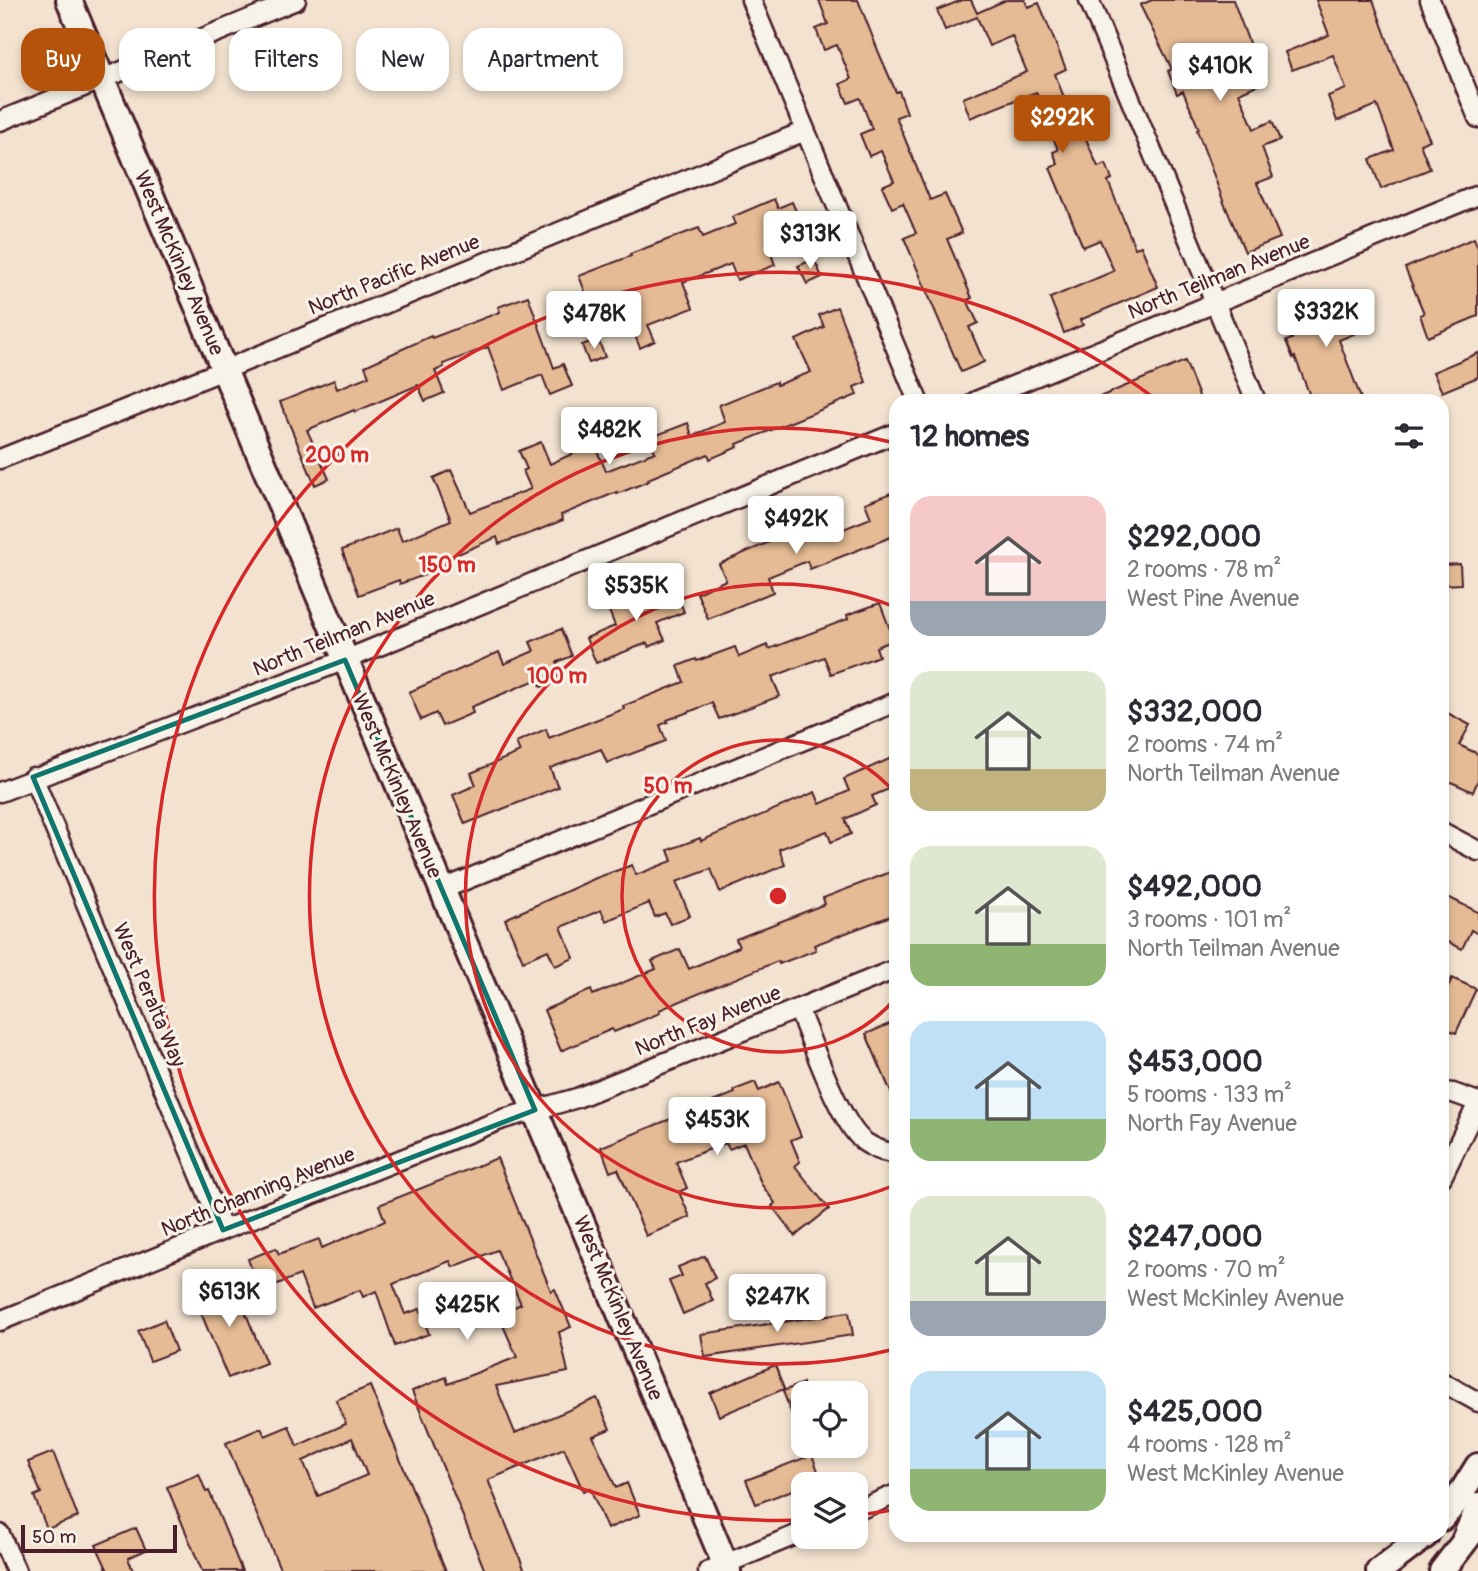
<!DOCTYPE html>
<meta charset="utf-8">
<style>
body{margin:0;font-family:Pangolin,sans-serif;background:#f2f2f3;color:#2b2b33;height:100vh;display:flex;flex-direction:column;font-size:26px;white-space:nowrap}
*{box-sizing:border-box;margin:0}
p{font-size:23px;color:#7c7c81}
.icon{flex:none;width:38px;height:38px;fill:none;stroke:currentColor;stroke-width:2;stroke-linecap:round;stroke-linejoin:round}
.map{position:relative;flex:1;overflow:hidden}
.details{position:absolute;left:889px;top:394px;width:560px;height:1148px;display:flex;flex-direction:column;background:#fff;border-radius:21px;box-shadow:0 4px 10px #0003}
.details>*{flex:none}
.banner{position:absolute;left:21px;top:28px;width:665px;height:63px;display:flex;gap:14px}
.fabs{position:absolute;left:791px;top:1381px;display:grid;gap:14px}
.fabs a{display:grid;place-items:center;width:77px;height:77px;border-radius:14px;background:#fff;box-shadow:0 4px 10px #0003;font-size:35px}
.scale{position:absolute;left:21px;bottom:18px;width:156px;box-sizing:border-box;padding-left:7px;border:4px solid #4a1f2b;border-top:0;font-size:19px;line-height:24px;white-space:nowrap;color:#4a1f2b;-webkit-text-stroke:5px #f7f3e8;paint-order:stroke}
.price{position:absolute;translate:-50% -60px;padding:0 16px;border-radius:7px;background:#fff;color:#222;font-size:23px;line-height:46px;filter:drop-shadow(0 2px 4px #0008)}
.price::after{content:'';position:absolute;left:50%;top:42px;width:21px;height:16px;margin-left:-10px;background:inherit;clip-path:polygon(0 0,100% 0,50% 100%)}
.price.on{background:#b45309;color:#fff}
ul{padding:0;list-style:none}
li{display:flex;align-items:center;gap:21px;height:175px;padding:0 21px}
li span{display:grid;place-items:center;flex:none;width:196px;height:140px;border-radius:21px;color:#555}
li>.icon{margin-inline-start:auto}
span .icon{width:84px;height:84px;fill:#fffc;stroke-width:1}
li b{font-size:30px}
h2{display:flex;justify-content:space-between;align-items:center;height:84px;padding:0 21px;font-size:30px}
.tag{padding:0 24px;border-radius:21px;background:#fff;box-shadow:0 4px 10px #0003;font-size:24px;line-height:63px}
.tag.on{background:#b45309;color:#fff}
.map>svg:first-child{display:block}
.building{fill:#e5bb95;stroke:#4a1f2b;stroke-width:2;fill-rule:evenodd}
.lines{fill:none;stroke-linecap:round;stroke-linejoin:round}
.street-casing{stroke:#4a1f2b;stroke-width:23}
.secondary-casing{stroke:#4a1f2b;stroke-width:30}
.street{stroke:#f7f3e8;stroke-width:18}
.secondary{stroke:#f7f3e8;stroke-width:24}
.marked{fill:none;stroke:#0f766e;stroke-width:5;stroke-linejoin:round}
.ring{fill:none;stroke:#d62828;stroke-width:3.5}
.labels{text-anchor:middle;dominant-baseline:central;stroke-width:6;stroke-linejoin:round;paint-order:stroke}
.street-label{font-size:21px;fill:#4a1f2b;stroke:#f7f3e8}
.centre{fill:#d62828;stroke:#f7f3e8;stroke-width:3.5}
.ring-label{font-size:21px;text-anchor:middle;font-weight:bold;fill:#d62828;stroke:#f7f3e8;stroke-width:6;stroke-linejoin:round;paint-order:stroke}
</style>
<div class="map">
<svg width="1478" height="1571" viewBox="0 0 1478 1571">
<rect width="100%" height="100%" fill="#f2e2cf"/>
<filter id="ink" filterUnits="userSpaceOnUse"><feTurbulence type="fractalNoise" baseFrequency=".0143" numOctaves="2"/><feDisplacementMap in="SourceGraphic" scale="14" xChannelSelector="R" yChannelSelector="G"/><feConvolveMatrix kernelMatrix="1 2 1 2 8 2 1 2 1" color-interpolation-filters="sRGB"/></filter>
<g filter="url(#ink)">
<g class="building">
<polygon points="819,0 858,0 879,53 896,92 899,91 907,113 896,117 930,200 945,194 962,233 947,239 972,298 967,300 978,323 969,327 984,362 961,372 904,238 916,233 903,203 892,208 882,186 894,181 881,151 869,156 860,134 872,129 860,98 848,103 840,84 851,79 837,45 824,50 816,29 828,24"/>
<polygon points="962,0 971,0 977,13 1006,0 1025,0 1028,7 1039,3 1066,69 1055,74 1068,108 1081,103 1091,129 1083,132 1098,167 1106,164 1112,179 1108,181 1135,248 1141,246 1158,287 1080,320 1083,325 1064,333 1050,298 1114,271 1100,240 1083,247 1050,168 1058,164 1053,152 1058,150 1036,92 970,118 963,98 1027,72 1012,36 989,46 977,17 945,30 937,10"/>
<polygon points="1152,0 1233,0 1252,51 1244,54 1257,85 1239,93 1254,129 1272,121 1280,140 1262,147 1273,177 1257,183 1280,238 1245,252 1224,203 1197,130 1199,129 1183,91 1177,94 1168,71 1172,69 1140,5"/>
<polygon points="1316,0 1373,0 1396,64 1430,140 1420,144 1430,169 1381,189 1370,159 1394,150 1377,105 1337,121 1328,96 1346,89 1333,55 1292,70 1285,52 1329,35"/>
<polygon points="774,199 778,208 792,202 803,227 767,242 775,265 737,280 731,264 683,282 693,308 648,325 655,341 640,348 622,303 594,314 579,276 631,256 630,254 656,244 699,228 703,237 735,224 732,217"/>
<polygon points="1474,238 1478,248 1478,316 1428,337 1420,315 1424,313 1405,268"/>
<polygon points="814,259 822,277 807,284 798,266"/>
<polygon points="1358,291 1365,311 1348,318 1354,334 1339,340 1362,401 1312,401 1295,357 1293,358 1286,341 1292,339 1286,325 1307,316 1305,311"/>
<polygon points="528,296 554,368 563,364 572,386 550,395 542,375 504,390 488,347 443,364 444,367 435,371 444,393 425,401 418,385 355,412 354,410 307,430 329,479 315,485 280,402 334,380 337,389 369,376 365,366 431,336 432,338 500,312 498,307"/>
<polygon points="837,307 866,382 854,387 857,395 737,444 738,447 710,459 708,454 648,479 649,481 617,494 617,492 561,515 563,520 534,532 499,544 497,537 428,567 430,573 400,584 399,580 359,595 342,550 397,528 402,541 451,520 433,478 451,470 470,512 531,489 523,471 527,469 519,451 541,442 550,464 594,444 606,471 655,452 649,438 688,423 692,436 725,422 719,405 776,382 777,385 811,372 796,340 824,327 819,315"/>
<polygon points="598,339 605,357 589,363 582,345"/>
<polygon points="1478,353 1478,377 1442,392 1433,372"/>
<polygon points="1185,361 1201,401 1090,401"/>
<polygon points="896,491 896,535 810,569 807,561 768,577 773,592 708,619 697,593 726,580 719,564 817,521 821,532 834,526 836,532 871,518 865,503"/>
<polygon points="1460,564 1461,584 1442,585 1442,565"/>
<polygon points="671,581 684,612 657,623 665,640 649,647 647,643 596,663 586,638 615,626 608,608"/>
<polygon points="880,603 894,640 876,647 879,656 831,674 824,657 772,677 780,696 719,719 712,703 667,720 668,722 660,725 666,741 607,763 601,749 550,768 558,787 465,824 453,795 476,785 471,773 520,752 516,742 546,729 549,738 624,709 623,706 684,682 678,666 696,659 697,661 735,647 739,657 767,645 769,649 848,619 847,615"/>
<polygon points="561,629 572,656 557,662 564,678 541,687 538,679 471,707 473,713 442,726 436,713 421,720 409,692 499,652 504,664 534,651 530,642"/>
<polygon points="1442,710 1470,725 1459,745 1478,754 1478,780 1473,792 1442,778"/>
<polygon points="896,756 896,786 872,796 876,805 845,819 851,834 831,842 827,831 779,849 785,865 720,892 711,869 676,882 690,916 670,924 665,913 655,917 649,903 606,921 601,910 561,927 574,958 555,966 548,950 523,961 505,919 596,878 632,865 636,875 672,861 668,850 700,838 701,841 815,792 820,804 849,791 844,779"/>
<polygon points="896,870 896,914 814,945 816,950 779,964 778,961 659,1010 660,1013 614,1032 612,1029 561,1051 544,1010 591,990 593,995 656,969 652,961 680,949 689,969 739,947 736,939 825,904 823,898"/>
<polygon points="1442,894 1478,912 1478,934 1471,930 1462,949 1442,939"/>
<polygon points="1452,978 1476,989 1456,1033 1442,1027 1442,1001"/>
<polygon points="896,1021 896,1104 866,1034"/>
<polygon points="755,1082 759,1091 779,1082 801,1136 791,1140 800,1162 795,1166 829,1209 795,1236 772,1206 775,1203 762,1185 744,1143 729,1149 726,1143 676,1162 687,1188 679,1192 690,1217 646,1236 618,1169 610,1172 601,1147 735,1093 734,1090"/>
<polygon points="497,1158 551,1291 555,1289 571,1327 559,1332 568,1372 496,1386 515,1433 597,1398 610,1429 593,1436 616,1488 627,1483 640,1515 607,1529 590,1488 583,1491 564,1448 488,1480 525,1571 485,1571 412,1391 446,1377 448,1384 517,1357 498,1314 521,1304 497,1250 453,1267 450,1261 393,1284 405,1314 420,1309 429,1334 395,1346 376,1291 363,1297 360,1290 313,1308 300,1275 260,1291 248,1259 276,1248 279,1254 319,1239 322,1248 385,1221 379,1205"/>
<polygon points="705,1256 715,1278 705,1283 713,1301 683,1314 669,1281 682,1276 678,1267"/>
<polygon points="215,1279 222,1295 236,1289 266,1363 228,1378 191,1289"/>
<polygon points="849,1312 853,1335 705,1357 701,1334"/>
<polygon points="164,1320 176,1351 150,1361 138,1331"/>
<polygon points="775,1365 784,1389 719,1416 710,1393"/>
<polygon points="803,1383 803,1440 802,1441 783,1391"/>
<path d="M370 1386 446 1571H281L226 1443 261 1428 265 1436 289 1426 297 1446 346 1424 336 1400ZM352 1438 367 1475 318 1496 303 1461Z"/>
<polygon points="53,1452 78,1517 47,1529 34,1496 41,1493 28,1462"/>
<polygon points="812,1455 821,1479 756,1504 746,1480"/>
<polygon points="199,1474 206,1492 209,1491 242,1571 202,1571 167,1487"/>
<polygon points="136,1528 146,1550 128,1558 133,1571 108,1571 96,1545"/>
</g>
<g class="lines">
<g class="street-casing">
<g id="street">
<polyline points="751,0 918,401"/>
<polyline points="1089,0 1256,401"/>
<polyline points="1430,0 1478,118"/>
<polyline points="0,121 296,0"/>
<polyline points="976,401 1478,195"/>
<polyline points="0,459 224,370 805,131"/>
<polyline points="33,777 223,1230"/>
<polyline points="0,792 345,660 896,433"/>
<polyline points="1442,832 1478,851"/>
<polyline points="441,890 896,702"/>
<path d="M798 1009C812 1040 840 1126 866 1143 874 1148 886 1153 896 1153"/>
<polyline points="1442,1092 1453,1093 1478,1102"/>
<polyline points="1442,1177 1478,1103"/>
<polyline points="0,1321 223,1230 503,1119 577,1098 896,969"/>
<polyline points="1442,1382 1478,1402"/>
<polyline points="856,1511 896,1494"/>
<polyline points="0,1534 16,1571"/>
<polyline points="1462,1537 1478,1502"/>
<polyline points="708,1571 803,1532"/>
</g>
</g>
<g class="secondary-casing">
<g id="secondary">
<polyline points="69,0 728,1571"/>
<polyline points="1442,1518 1455,1503 1478,1466"/>
<polyline points="1379,1571 1426,1535"/>
<polyline points="1442,1571 1478,1524"/>
</g>
</g>
<use href="#street" class="street"/>
<use href="#secondary" class="secondary"/>
</g>
</g>
<path class="marked" d="M345 660 535 1110 223 1230 33 777Z"/>
<g class="ring">
<path d="M896 998A156 156 0 1 1 896 794"/>
<path d="M895 1185A312 312 0 1 1 895 607"/>
<path d="M895 1349A468 468 0 1 1 895 443"/>
<path d="M892 1510A624 624 0 0 1 859 1515M800 1520A624 624 0 1 1 1154 398"/>
</g>
<g class="labels">
<g class="street-label">
<text transform="translate(179 263) rotate(67)">West McKinley Avenue</text>
<text transform="translate(394 275) rotate(-22)">North Pacific Avenue</text>
<text transform="translate(1219 277) rotate(-22)">North Teilman Avenue</text>
<text transform="translate(344 634) rotate(-22)">North Teilman Avenue</text>
<text transform="translate(397 786) rotate(67)">West McKinley Avenue</text>
<text transform="translate(149 995) rotate(67)">West Peralta Way</text>
<text transform="translate(708 1021) rotate(-22)">North Fay Avenue</text>
<text transform="translate(258 1192) rotate(-22)">North Channing Avenue</text>
<text transform="translate(618 1308) rotate(67)">West McKinley Avenue</text>
</g>
</g>
<circle cx="778" cy="896" r="10" class="centre"/>
<g class="ring-label">
<text x="337" y="462">200 m</text>
<text x="447" y="572">150 m</text>
<text x="557" y="683">100 m</text>
<text x="668" y="793">50 m</text>
</g>
</svg>
<div class="fabs">
<a><svg class="icon" aria-label="locate" viewBox="0 0 24 24"><circle cx="12" cy="12" r="6"/><path d="M12 2v4M12 18v4M2 12h4M18 12h4"/></svg></a>
<a><svg class="icon" aria-label="layers" viewBox="0 0 24 24"><path d="M12 4l9 5-9 5-9-5zM3 14l9 5 9-5"/></svg></a>
</div>
<div class="scale">50 m</div>
<b class="price" style="left:1220px;top:103px">$410K</b>
<b class="price on" style="left:1062px;top:155px">$292K</b>
<b class="price" style="left:810px;top:271px">$313K</b>
<b class="price" style="left:1326px;top:349px">$332K</b>
<b class="price" style="left:594px;top:351px">$478K</b>
<b class="price" style="left:609px;top:467px">$482K</b>
<b class="price" style="left:796px;top:556px">$492K</b>
<b class="price" style="left:636px;top:623px">$535K</b>
<b class="price" style="left:717px;top:1157px">$453K</b>
<b class="price" style="left:229px;top:1329px">$613K</b>
<b class="price" style="left:777px;top:1334px">$247K</b>
<b class="price" style="left:467px;top:1342px">$425K</b>
<div class="banner">
<a class="tag on">Buy</a>
<a class="tag">Rent</a>
<a class="tag">Filters</a>
<a class="tag">New</a>
<a class="tag">Apartment</a>
</div>
<section class="details">
<h2>12 homes<svg class="icon" aria-label="filters" viewBox="0 0 24 24"><path d="M4 7h16M4 17h16"/><circle cx="9" cy="7" r="2"/><circle cx="15" cy="17" r="2"/></svg></h2>
<ul>
<li><span style="background:linear-gradient(#f6c9c9 75%,#9aa5b1 0)"><svg class="icon" aria-label="home" viewBox="0 0 24 24"><path d="M3 11l9-7 9 7M6 9v11h12V9"/></svg></span><div><b>$292,000</b><p>2 rooms · 78 m²</p><p>West Pine Avenue</p></div></li>
<li><span style="background:linear-gradient(#dfe7d0 70%,#c2b280 0)"><svg class="icon" aria-label="home" viewBox="0 0 24 24"><path d="M3 11l9-7 9 7M6 9v11h12V9"/></svg></span><div><b>$332,000</b><p>2 rooms · 74 m²</p><p>North Teilman Avenue</p></div></li>
<li><span style="background:linear-gradient(#dfe7d0 70%,#8fb573 0)"><svg class="icon" aria-label="home" viewBox="0 0 24 24"><path d="M3 11l9-7 9 7M6 9v11h12V9"/></svg></span><div><b>$492,000</b><p>3 rooms · 101 m²</p><p>North Teilman Avenue</p></div></li>
<li><span style="background:linear-gradient(#bfe0f5 70%,#8fb573 0)"><svg class="icon" aria-label="home" viewBox="0 0 24 24"><path d="M3 11l9-7 9 7M6 9v11h12V9"/></svg></span><div><b>$453,000</b><p>5 rooms · 133 m²</p><p>North Fay Avenue</p></div></li>
<li><span style="background:linear-gradient(#dfe7d0 75%,#9aa5b1 0)"><svg class="icon" aria-label="home" viewBox="0 0 24 24"><path d="M3 11l9-7 9 7M6 9v11h12V9"/></svg></span><div><b>$247,000</b><p>2 rooms · 70 m²</p><p>West McKinley Avenue</p></div></li>
<li><span style="background:linear-gradient(#bfe0f5 70%,#8fb573 0)"><svg class="icon" aria-label="home" viewBox="0 0 24 24"><path d="M3 11l9-7 9 7M6 9v11h12V9"/></svg></span><div><b>$425,000</b><p>4 rooms · 128 m²</p><p>West McKinley Avenue</p></div></li>
</ul>
</section>
</div>
